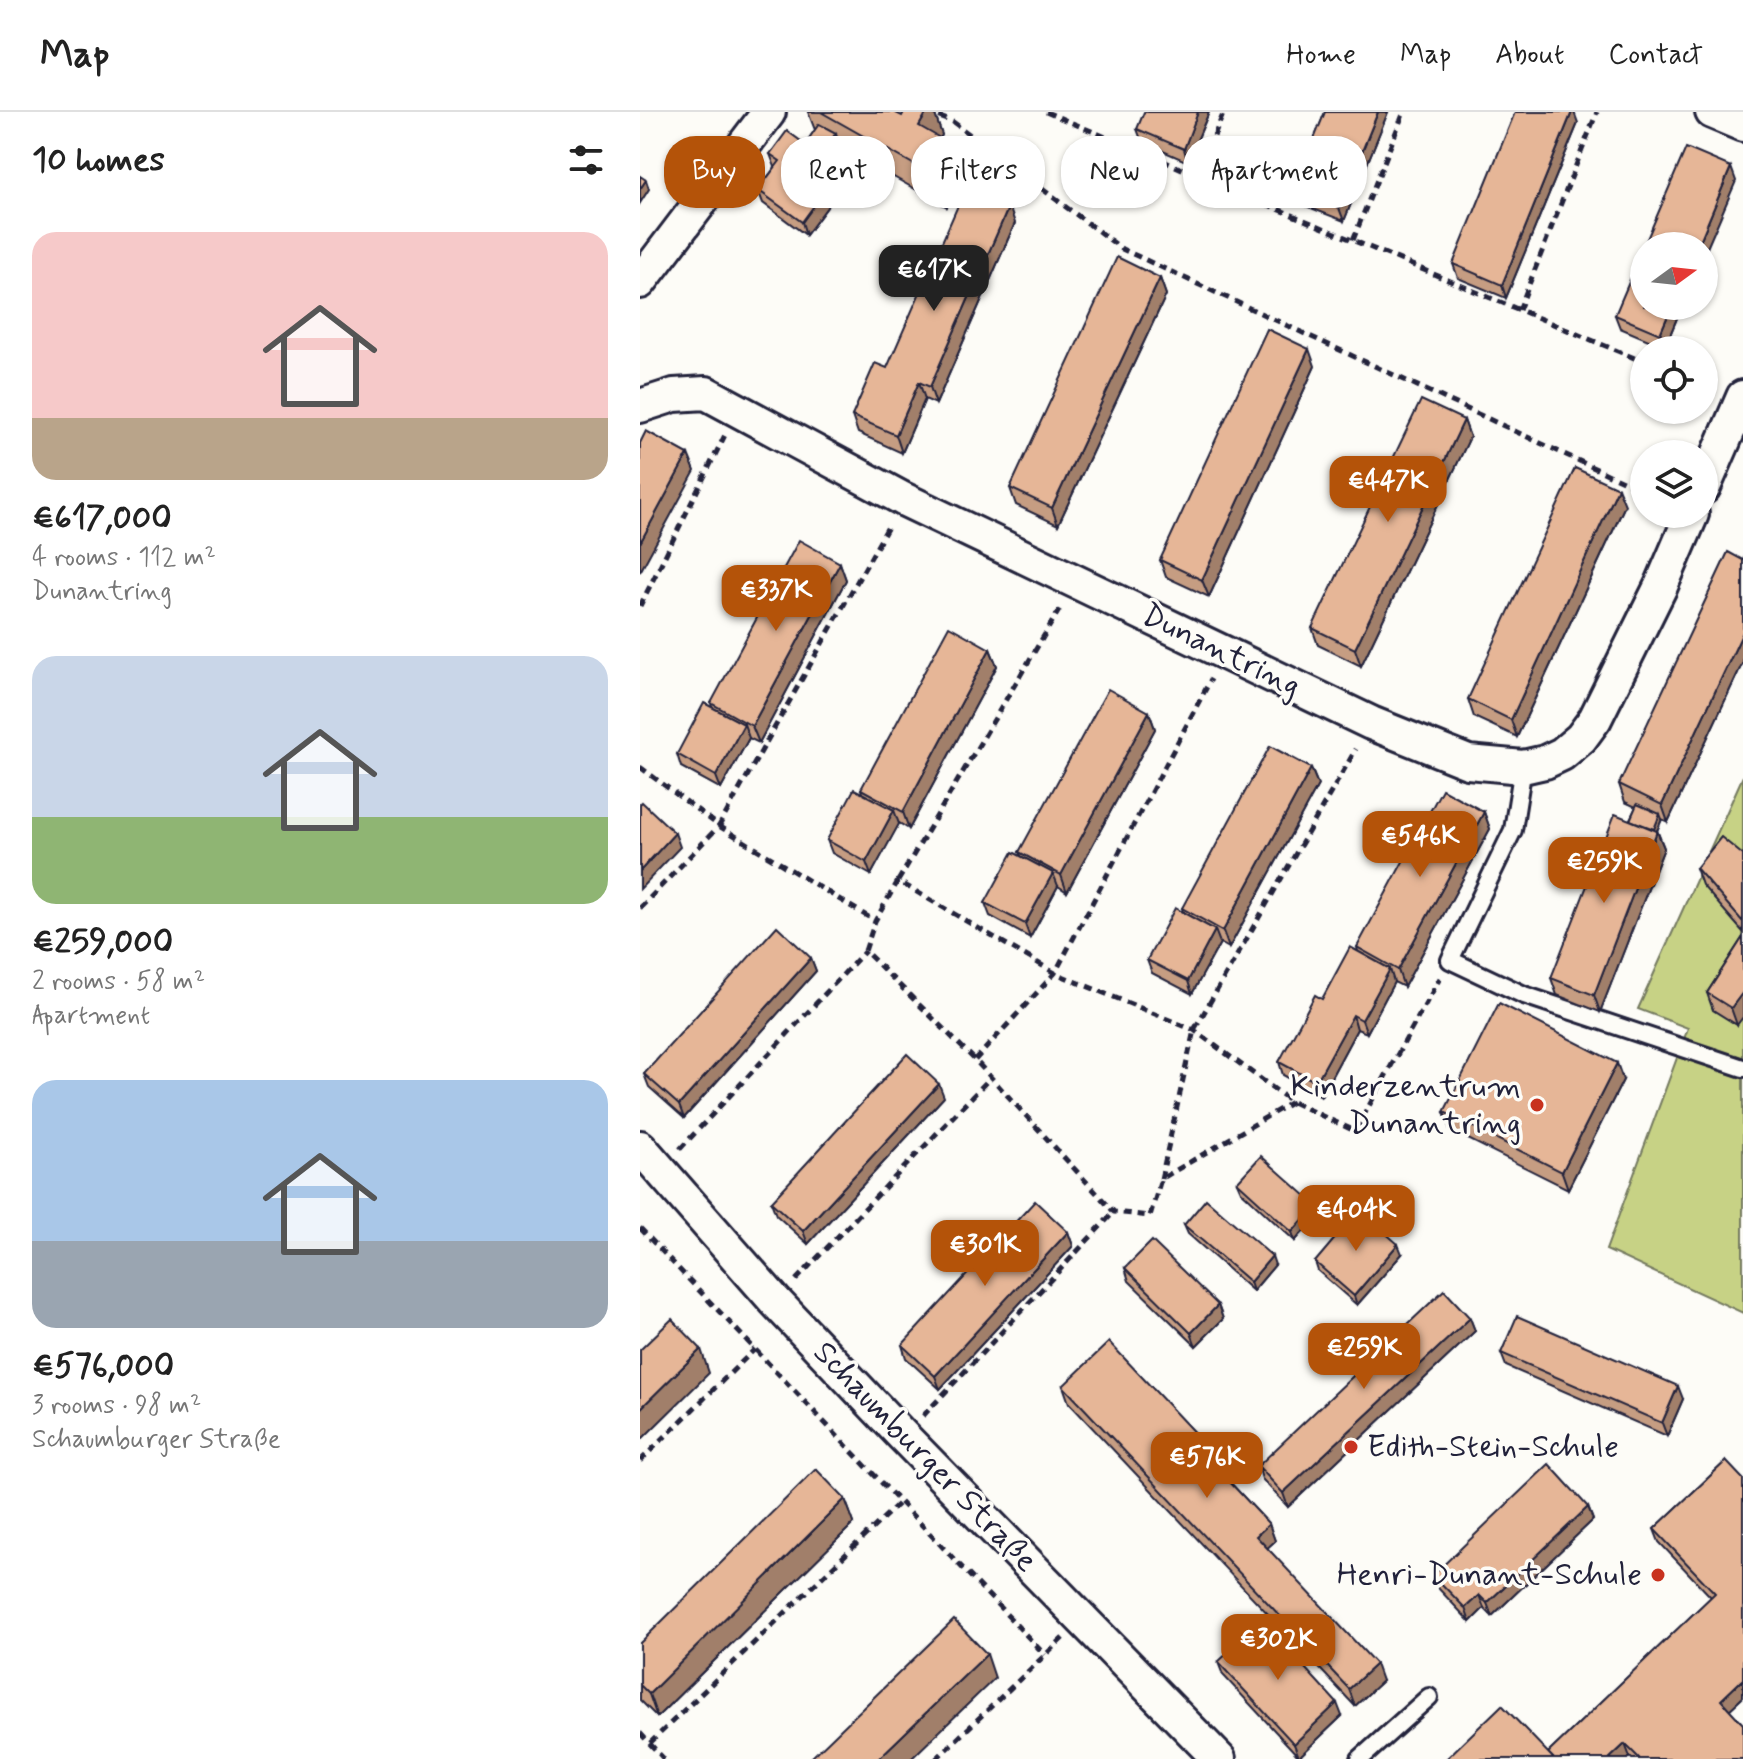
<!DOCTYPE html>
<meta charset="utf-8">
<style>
body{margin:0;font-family:Mynerve,sans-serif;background:#f2f2f2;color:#222;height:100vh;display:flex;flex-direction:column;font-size:30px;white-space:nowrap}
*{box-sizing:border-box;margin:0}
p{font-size:26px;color:#767676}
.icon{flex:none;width:44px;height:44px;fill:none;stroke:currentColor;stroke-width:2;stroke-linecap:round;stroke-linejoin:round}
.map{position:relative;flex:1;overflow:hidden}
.drawer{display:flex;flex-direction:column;background:#fff;width:640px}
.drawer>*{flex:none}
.hud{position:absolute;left:24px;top:24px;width:760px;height:72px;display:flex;gap:16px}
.needle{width:52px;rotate:75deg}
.buttons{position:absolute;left:990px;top:120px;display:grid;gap:16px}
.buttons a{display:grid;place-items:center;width:88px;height:88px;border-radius:50%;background:#fff;box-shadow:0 2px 6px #0004;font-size:40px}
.price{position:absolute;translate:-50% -68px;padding:0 18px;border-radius:16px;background:#b45309;color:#fff;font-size:26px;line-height:52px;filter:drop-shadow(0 2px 4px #0008)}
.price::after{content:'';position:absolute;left:50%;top:48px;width:24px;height:18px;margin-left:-12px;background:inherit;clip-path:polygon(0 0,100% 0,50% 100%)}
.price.on{background:#222;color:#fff}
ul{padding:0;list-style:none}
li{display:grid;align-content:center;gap:16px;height:424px;padding:0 32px}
li span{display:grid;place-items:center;height:248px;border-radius:24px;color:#555}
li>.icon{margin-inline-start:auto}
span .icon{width:144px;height:144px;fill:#fffc;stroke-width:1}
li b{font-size:34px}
h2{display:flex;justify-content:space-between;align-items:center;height:96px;padding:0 32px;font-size:34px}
.pill{padding:0 28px;border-radius:32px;background:#fff;box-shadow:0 2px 6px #0004;font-size:28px;line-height:72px}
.pill.on{background:#b45309;color:#fff}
header{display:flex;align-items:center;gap:48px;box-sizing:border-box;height:112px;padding:0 40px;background:#fff;border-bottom:2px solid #e0e0e0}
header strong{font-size:38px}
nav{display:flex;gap:44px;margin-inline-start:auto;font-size:28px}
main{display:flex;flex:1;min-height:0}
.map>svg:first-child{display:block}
.green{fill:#c7d285;stroke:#747a60;stroke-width:2}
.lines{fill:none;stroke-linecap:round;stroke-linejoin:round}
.lane-casing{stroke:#22223b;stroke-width:22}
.street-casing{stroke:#22223b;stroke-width:38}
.path{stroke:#22223b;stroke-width:5;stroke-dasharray:8 6;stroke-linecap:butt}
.lane{stroke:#fdfcf7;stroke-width:16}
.street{stroke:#fdfcf7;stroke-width:32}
.wall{fill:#c69d82;stroke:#22223b;stroke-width:2}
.shaded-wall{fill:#a17f6a;stroke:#22223b;stroke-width:2}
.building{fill:#e6b697;stroke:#22223b;stroke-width:2}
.poi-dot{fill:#c8321e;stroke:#fdfcf7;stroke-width:3}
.labels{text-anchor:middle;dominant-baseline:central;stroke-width:7;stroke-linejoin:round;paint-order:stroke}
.street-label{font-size:32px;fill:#22223b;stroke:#fdfcf7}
.poi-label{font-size:32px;fill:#22223b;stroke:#fdfcf7;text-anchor:end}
</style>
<header>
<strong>Map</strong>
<nav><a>Home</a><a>Map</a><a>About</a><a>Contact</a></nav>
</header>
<main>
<section class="drawer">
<h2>10 homes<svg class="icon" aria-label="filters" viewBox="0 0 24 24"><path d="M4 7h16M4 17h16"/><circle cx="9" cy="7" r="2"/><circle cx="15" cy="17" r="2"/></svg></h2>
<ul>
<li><span style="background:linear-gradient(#f6c9c9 75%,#b9a48a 0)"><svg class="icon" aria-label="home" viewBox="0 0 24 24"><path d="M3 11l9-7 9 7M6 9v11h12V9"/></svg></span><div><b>€617,000</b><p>4 rooms · 112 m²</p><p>Dunantring</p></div></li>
<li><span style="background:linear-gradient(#c9d6e8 65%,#8fb573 0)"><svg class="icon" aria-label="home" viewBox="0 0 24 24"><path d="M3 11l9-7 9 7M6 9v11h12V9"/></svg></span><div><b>€259,000</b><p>2 rooms · 58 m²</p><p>Apartment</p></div></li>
<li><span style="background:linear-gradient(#a9c7e8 65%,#9aa5b1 0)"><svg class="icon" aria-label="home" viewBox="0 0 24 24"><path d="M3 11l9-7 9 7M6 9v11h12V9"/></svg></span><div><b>€576,000</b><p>3 rooms · 98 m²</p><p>Schaumburger Straße</p></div></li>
</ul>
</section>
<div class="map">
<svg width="1103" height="1647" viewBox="0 0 1103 1647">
<rect width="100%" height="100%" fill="#fdfcf7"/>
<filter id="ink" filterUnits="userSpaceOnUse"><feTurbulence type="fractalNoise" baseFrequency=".0125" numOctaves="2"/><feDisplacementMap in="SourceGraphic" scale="16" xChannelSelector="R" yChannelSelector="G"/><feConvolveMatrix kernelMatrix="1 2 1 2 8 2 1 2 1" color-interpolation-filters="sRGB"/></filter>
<g filter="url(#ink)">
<polygon class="green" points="1103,664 1103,1201 966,1138 1048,916 998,897"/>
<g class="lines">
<g class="lane-casing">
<g id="lane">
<polyline points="883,655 873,718 810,848 884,883 1103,956"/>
<polyline points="720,1647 789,1585"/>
</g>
</g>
<g class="street-casing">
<g id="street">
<polyline points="1072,0 1103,13"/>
<polyline points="0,170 129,0"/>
<polyline points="0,294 34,283 66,281 263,387 731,611 828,650 883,655 905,650 922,642 941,626 955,607 1021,474 1052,402"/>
<polyline points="1064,375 1103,285"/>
<polyline points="0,1035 135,1189 262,1323 579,1647"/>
</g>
</g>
<g class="path">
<polyline points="286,0 313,10 482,137 1004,379"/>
<polyline points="406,0 1004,250"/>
<polyline points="558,63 584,0"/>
<polyline points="713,128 764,0"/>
<polyline points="879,198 957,0"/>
<polyline points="0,494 85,323"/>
<polyline points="0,655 79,714 235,809"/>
<polyline points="258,769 421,495"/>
<polyline points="0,796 79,714 249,413"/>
<polyline points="335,948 415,861 571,567"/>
<polyline points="652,990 521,1067 510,1104 474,1100 335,948 225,839 235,809 258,769 415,861 554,918 652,990 715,1019 800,866"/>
<polyline points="40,1037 225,839"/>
<polyline points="521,1067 554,918 716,637"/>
<polyline points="0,1116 405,1543"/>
<polyline points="156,1168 349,967"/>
<polyline points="283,1304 474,1100"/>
<polyline points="0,1349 115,1237"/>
<polyline points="0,1621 24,1647"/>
<polyline points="10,1631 260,1390"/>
<polyline points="296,1647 423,1526"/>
</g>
<use href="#lane" class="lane"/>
<use href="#street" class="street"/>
</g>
<g class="wall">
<polygon points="168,0 254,0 262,4 264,0 294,0 302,23 300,26 314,34 325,64 307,95 200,35 189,50 200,58 205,71 166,123 123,91 118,78 135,55 130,42 165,32 175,18"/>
<polygon points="569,0 548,50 502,30 497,17"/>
<polygon points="685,0 748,0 704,109 658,91 654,77"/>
<polygon points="938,11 866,186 818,166 813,152"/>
<polygon points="375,111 296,292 285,287 262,341 218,321 212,304 247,256"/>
<polygon points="520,166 526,183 418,413 376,393 370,376"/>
<polygon points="1042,194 1025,235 980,216 975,203"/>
<polygon points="675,254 569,485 526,465 520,448"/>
<polygon points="824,308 830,325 721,554 678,533 672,516"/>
<polygon points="985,393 877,625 834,605 828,587"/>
<polygon points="1103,448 1103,550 1028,710 1022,707 1017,718 1024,736 960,900 917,883 911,866 996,695 985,690 979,672"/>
<polygon points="200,451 206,468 119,631 109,626 81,677 41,655 37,642 72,595 71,591"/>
<polygon points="350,537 357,554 269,717 259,711 231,763 192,741 187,728 222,681 221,677"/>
<polygon points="509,600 515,617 427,780 418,774 390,826 350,804 345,791 381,744 379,740"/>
<polygon points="671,656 678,673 589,836 580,831 552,882 512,861 507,848 543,800 542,796"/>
<polygon points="844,700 850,717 764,875 754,870 727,921 717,917 681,984 643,963 639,950 682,887 718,840 717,835"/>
<polygon points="1103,743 1103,820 1062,773 1056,756"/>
<polygon points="1103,825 1097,913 1073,898 1067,881"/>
<polygon points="171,846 176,859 44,1006 9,975 4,962"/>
<polygon points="983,968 928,1077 810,1018 804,1000"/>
<polygon points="304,985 168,1132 136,1103 131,1090"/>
<polygon points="597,1070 676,1093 679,1102 655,1129 601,1079"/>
<polygon points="544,1113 635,1153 613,1179 548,1122"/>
<polygon points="428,1120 433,1134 300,1277 266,1246 262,1233"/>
<polygon points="762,1142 717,1193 678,1159 675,1150"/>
<polygon points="485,1156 578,1193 583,1207 556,1234 489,1169"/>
<polygon points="830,1206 835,1219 648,1395 622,1367 618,1354"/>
<polygon points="861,1241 1043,1287 1027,1324 866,1254"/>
<polygon points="423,1274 585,1365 629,1412 635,1429 627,1436 742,1569 715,1594 429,1291"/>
<polygon points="1086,1349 1103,1585 1089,1598 1103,1647 992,1647 990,1645 988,1647 806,1647 908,1641 1071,1485 1019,1430 1014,1417"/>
<polygon points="205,1387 214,1411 17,1605 0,1588 0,1531"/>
<polygon points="948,1395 953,1408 852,1504 844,1496 830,1510 798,1476 793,1463"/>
<polygon points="578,1550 702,1604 659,1645 583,1563"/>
</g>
<g class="shaded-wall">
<polygon points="287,0 294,0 302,23 290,44 279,14"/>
<polygon points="558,0 569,0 548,50 544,37"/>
<polygon points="738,0 748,0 704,109 699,96"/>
<polygon points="932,0 934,0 938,11 866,186 862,173"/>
<polygon points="196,21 200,35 185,56 180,43"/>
<polygon points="314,34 325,64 307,95 296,65"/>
<polygon points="1091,55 1096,69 1064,143 1064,134 1058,134"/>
<polygon points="200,58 205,71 166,123 162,110"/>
<polygon points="6,68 9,77 0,91 0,77"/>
<polygon points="369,94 375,111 296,292 290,275"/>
<polygon points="520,166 526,183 418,413 412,396"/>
<polygon points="1032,194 1042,194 1025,235 1020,222"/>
<polygon points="669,237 675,254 569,485 562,468"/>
<polygon points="279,270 285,287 262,341 256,323"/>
<polygon points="824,308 830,325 721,554 715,537"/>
<polygon points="48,342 55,359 0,460 0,431"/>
<polygon points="978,376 985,393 877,625 871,608"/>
<polygon points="200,451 206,468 119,631 112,614"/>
<polygon points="1103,520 1103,550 1028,710 1022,693"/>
<polygon points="350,537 357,554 269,717 263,700"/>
<polygon points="509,600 515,617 427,780 421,763"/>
<polygon points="104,612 109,626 81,677 76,664"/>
<polygon points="671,656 678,673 589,836 583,819"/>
<polygon points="254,698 259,712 231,763 226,750"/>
<polygon points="844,700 850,717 764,875 758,858"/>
<polygon points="1020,702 1022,707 1012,731 1010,726"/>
<polygon points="1017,719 1024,736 960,900 954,883"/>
<polygon points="35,721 40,735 0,777 0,759"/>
<polygon points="413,761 418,774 390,826 385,812"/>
<polygon points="575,818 580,831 552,882 548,869"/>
<polygon points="171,846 176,859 44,1006 39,993"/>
<polygon points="750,857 754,870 727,921 722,908"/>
<polygon points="1103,880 1103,905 1097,913 1091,896"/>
<polygon points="713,903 717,917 681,984 676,970"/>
<polygon points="977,951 983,968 928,1077 922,1060"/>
<polygon points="299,972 304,985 168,1132 163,1119"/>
<polygon points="676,1093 679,1102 655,1129 652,1120"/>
<polygon points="428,1120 433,1134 300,1277 295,1264"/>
<polygon points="758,1132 762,1142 717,1193 714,1184"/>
<polygon points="632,1144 635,1153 613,1179 610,1170"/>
<polygon points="578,1193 583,1207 556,1234 551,1221"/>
<polygon points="830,1206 835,1219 648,1395 643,1381"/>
<polygon points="61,1237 69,1261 0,1329 0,1297"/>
<polygon points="1038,1274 1043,1287 1027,1324 1022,1311"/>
<polygon points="579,1347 585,1364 573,1352"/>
<polygon points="205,1387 214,1411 17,1605 9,1582"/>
<polygon points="948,1395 953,1408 852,1504 847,1491"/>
<polygon points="629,1412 635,1429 622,1441 616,1424"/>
<polygon points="839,1483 844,1496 830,1510 825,1496"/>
<polygon points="347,1542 355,1566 271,1647 238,1647"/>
<polygon points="736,1552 742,1569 715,1594 709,1577"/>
<polygon points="1103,1567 1103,1585 1085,1602 1081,1588"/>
<polygon points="697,1591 702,1604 659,1645 654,1632"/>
<polygon points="985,1632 990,1645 988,1647 969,1647"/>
</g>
<g class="building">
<polygon points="181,0 254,0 262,4 264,0 287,0 279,14 314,34 296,65"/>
<polygon points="504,0 558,0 544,37 497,17"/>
<polygon points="685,0 738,0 699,96 654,77"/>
<polygon points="875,0 932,0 862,173 813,152"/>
<polygon points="179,12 196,21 180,43 200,58 162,110 118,78 140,49 130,42 147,19 165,32"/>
<polygon points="1046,36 1091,55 1058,134 1004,134"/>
<polygon points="0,64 6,68 0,77"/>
<polygon points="326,75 369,94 290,275 279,270 256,323 212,304 235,251 247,256"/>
<polygon points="1004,135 1004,194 1032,194 1020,222 975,203"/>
<polygon points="477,145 520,166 412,396 370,376"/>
<polygon points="627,217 669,237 562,468 520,448"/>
<polygon points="781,288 824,308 715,537 672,516"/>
<polygon points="6,319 48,342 0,431 0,331"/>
<polygon points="935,356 978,376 871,608 828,587"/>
<polygon points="159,428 200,451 112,614 71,591"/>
<polygon points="1088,440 1103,448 1103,520 1022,693 979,672"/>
<polygon points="309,514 350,537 263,700 221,677"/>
<polygon points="468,577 509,600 421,763 379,740"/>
<polygon points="64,591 104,612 76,664 37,642"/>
<polygon points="630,634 671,656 583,819 542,796"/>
<polygon points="214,677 254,698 226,750 187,728"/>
<polygon points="802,677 844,700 758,858 717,835"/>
<polygon points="2,690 35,721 0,759 0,692"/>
<polygon points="997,692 1020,702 1014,717 990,708"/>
<polygon points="975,702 1017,719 954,883 911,866"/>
<polygon points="1081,725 1103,743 1103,810 1056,756"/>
<polygon points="373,740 413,761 385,812 345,791"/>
<polygon points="535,796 575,818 548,869 507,848"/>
<polygon points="137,814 171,846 39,993 4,962"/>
<polygon points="1103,825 1103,880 1091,896 1067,881"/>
<polygon points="710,835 750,857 722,908 713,903 676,970 639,950 675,883 682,887"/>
<polygon points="859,891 977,951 922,1060 804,1000"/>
<polygon points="267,942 299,972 163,1119 131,1090"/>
<polygon points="621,1044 676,1093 652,1120 597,1070"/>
<polygon points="566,1087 632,1144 610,1170 544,1113"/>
<polygon points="395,1089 428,1120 295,1264 262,1233"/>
<polygon points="719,1098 758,1132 714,1184 675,1150"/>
<polygon points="512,1129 578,1193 551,1221 485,1156"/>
<polygon points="804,1178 830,1206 643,1381 618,1354"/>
<polygon points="877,1204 1038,1274 1022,1311 861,1241"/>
<polygon points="32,1207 61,1237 0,1297 0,1238"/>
<polygon points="469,1230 579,1347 573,1352 629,1412 616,1424 736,1552 709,1577 423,1274"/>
<polygon points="1086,1349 1103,1367 1103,1567 1081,1588 1103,1612 1103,1647 1000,1647 985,1632 969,1647 914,1647 908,1641 1075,1481 1014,1417"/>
<polygon points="909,1352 948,1395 847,1491 839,1483 825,1496 793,1463"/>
<polygon points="176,1357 205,1387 9,1582 0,1573 0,1531"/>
<polygon points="314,1508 347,1542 238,1647 170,1647"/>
<polygon points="622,1509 697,1591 654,1632 578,1550"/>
<polygon points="862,1593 914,1647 806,1647"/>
</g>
</g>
<g class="poi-dot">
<circle cx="897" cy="993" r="8"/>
<circle cx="711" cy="1335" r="8"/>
<circle cx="1018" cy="1463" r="8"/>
</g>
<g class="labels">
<g class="street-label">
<text transform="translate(581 539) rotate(26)">Dunantring</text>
<text transform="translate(285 1345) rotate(46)">Schaumburger Straße</text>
</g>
<g class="poi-label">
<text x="881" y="975">Kinderzentrum<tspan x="881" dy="37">Dunantring</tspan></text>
<text x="727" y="1335" text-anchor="start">Edith-Stein-Schule</text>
<text x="1002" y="1463">Henri-Dunant-Schule</text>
</g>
</g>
</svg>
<div class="buttons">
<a><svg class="needle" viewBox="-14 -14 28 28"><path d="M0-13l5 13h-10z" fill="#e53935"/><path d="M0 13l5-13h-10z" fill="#767676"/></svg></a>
<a><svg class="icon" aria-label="locate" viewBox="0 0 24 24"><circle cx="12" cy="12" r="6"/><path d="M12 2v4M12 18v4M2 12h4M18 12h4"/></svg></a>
<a><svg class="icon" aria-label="layers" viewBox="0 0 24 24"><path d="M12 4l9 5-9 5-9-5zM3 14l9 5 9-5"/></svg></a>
</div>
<b class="price on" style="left:294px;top:201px">€617K</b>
<b class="price" style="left:748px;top:412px">€447K</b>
<b class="price" style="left:136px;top:521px">€337K</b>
<b class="price" style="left:780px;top:767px">€546K</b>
<b class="price" style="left:964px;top:793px">€259K</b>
<b class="price" style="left:716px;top:1141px">€404K</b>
<b class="price" style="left:345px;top:1176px">€301K</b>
<b class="price" style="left:724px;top:1279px">€259K</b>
<b class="price" style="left:567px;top:1388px">€576K</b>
<b class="price" style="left:638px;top:1570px">€302K</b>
<div class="hud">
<a class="pill on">Buy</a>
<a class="pill">Rent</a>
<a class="pill">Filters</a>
<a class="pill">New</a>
<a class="pill">Apartment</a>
</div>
</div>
</main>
